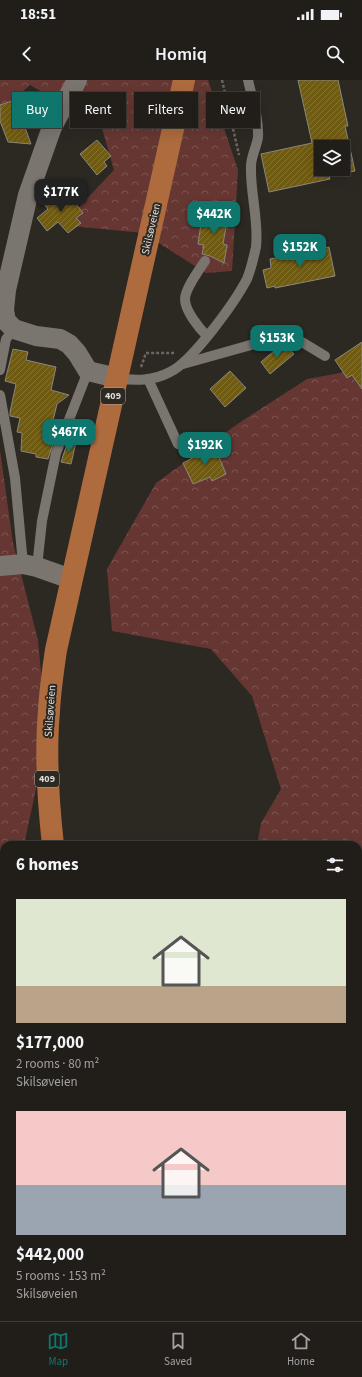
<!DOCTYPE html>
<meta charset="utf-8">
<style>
body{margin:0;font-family:"Source Sans 3",sans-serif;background:#2d2b27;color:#f1f3f6;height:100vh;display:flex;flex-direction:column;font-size:15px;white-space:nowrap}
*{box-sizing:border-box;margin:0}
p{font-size:13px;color:#a2a2a2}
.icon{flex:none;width:22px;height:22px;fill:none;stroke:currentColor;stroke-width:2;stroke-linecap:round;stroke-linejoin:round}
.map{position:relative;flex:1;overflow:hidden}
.drawer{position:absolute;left:0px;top:761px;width:362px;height:480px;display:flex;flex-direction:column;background:#211e1a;border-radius:12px 12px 0 0;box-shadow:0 4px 16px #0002,0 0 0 1px #3e3c39}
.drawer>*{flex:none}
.top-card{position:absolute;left:12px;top:12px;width:338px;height:36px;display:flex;gap:8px}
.fabs{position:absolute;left:314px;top:60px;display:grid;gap:8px}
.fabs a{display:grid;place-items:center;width:36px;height:36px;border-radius:0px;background:#211e1a;box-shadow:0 4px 16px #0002,0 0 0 1px #3e3c39;font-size:20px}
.price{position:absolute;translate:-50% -34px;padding:0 9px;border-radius:8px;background:#0f766e;color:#fff;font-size:13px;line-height:26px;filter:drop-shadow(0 1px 2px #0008)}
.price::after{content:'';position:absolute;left:50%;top:24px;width:12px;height:9px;margin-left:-6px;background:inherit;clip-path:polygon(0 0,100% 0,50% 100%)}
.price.selected{background:#222;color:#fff}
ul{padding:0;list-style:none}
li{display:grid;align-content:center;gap:8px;height:212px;padding:0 16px}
li span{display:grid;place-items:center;height:124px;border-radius:0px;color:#555}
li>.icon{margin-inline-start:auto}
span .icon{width:72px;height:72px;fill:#fffc;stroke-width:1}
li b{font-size:17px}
h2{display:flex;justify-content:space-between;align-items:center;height:48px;padding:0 16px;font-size:17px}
.tag{padding:0 14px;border-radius:0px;background:#211e1a;box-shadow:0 4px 16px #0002,0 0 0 1px #3e3c39;font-size:14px;line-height:36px}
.tag.selected{background:#0f766e;color:#fff}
.status{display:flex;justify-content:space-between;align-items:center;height:28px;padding:0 20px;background:#211e1a;direction:ltr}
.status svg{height:11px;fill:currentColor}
header{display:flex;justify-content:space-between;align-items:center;height:52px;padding:0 16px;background:#211e1a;font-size:18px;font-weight:600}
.tab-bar{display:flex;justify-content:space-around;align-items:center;height:56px;border-top:1px solid #3e3c39;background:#211e1a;font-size:11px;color:#a2a2a2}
.tab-bar a{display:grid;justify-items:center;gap:2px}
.tab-bar .selected{color:#0f766e}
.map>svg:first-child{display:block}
.forest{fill:url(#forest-crowns)}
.building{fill:url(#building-hatch);stroke:#8a877f;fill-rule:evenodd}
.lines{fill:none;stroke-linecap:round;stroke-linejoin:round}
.path{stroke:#6a6661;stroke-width:2.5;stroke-dasharray:3 2;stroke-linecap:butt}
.service{stroke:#7a756e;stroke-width:10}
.minor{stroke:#7a756e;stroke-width:20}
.primary{stroke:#ae6b3e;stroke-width:22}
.labels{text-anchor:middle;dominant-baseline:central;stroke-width:4;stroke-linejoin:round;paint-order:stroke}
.shield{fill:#2c2822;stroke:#aaa6a2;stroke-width:1}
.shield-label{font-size:10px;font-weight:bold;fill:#e0dcd9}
.street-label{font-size:11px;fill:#e0dcd9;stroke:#2c2822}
</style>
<div class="status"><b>18:51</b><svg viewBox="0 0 49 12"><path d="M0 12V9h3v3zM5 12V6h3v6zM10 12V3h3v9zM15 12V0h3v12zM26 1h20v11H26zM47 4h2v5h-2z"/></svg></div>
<header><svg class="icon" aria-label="back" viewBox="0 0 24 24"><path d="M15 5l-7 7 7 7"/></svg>Homiq<svg class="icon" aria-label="search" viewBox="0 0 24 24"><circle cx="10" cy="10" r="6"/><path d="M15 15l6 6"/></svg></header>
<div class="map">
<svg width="362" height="1241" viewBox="0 0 362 1241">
<defs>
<pattern id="forest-crowns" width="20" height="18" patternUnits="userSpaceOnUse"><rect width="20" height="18" fill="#663732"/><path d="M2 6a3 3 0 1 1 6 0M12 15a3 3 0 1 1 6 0" fill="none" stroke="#7c534f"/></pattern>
<pattern id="building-hatch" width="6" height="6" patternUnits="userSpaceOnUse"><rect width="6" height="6" fill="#705b12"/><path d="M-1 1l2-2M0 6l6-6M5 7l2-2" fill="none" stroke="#847234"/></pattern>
</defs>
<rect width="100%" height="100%" fill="#2c2822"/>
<g class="forest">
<polygon points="0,0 208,0 238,90 232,191 206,193 143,153 62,145 114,90 101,45 30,5 0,31"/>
<polygon points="362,289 362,1155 358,1151 358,765 257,765 261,743 281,709 252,616 211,569 112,551 107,489 156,403 239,343 307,299"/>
<polygon points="0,370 13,463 38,560 47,657 24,765 4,765 4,1237 91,1237 94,1241 0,1241"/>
</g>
<g class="building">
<path d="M298 0H338L348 46H345L355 91 329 96 330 99 269 112 261 74 312 63ZM321 67H343V89H321Z"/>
<polygon points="15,20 31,64 8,62 0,41 0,25"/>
<polygon points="97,60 111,76 104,82 107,86 97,95 80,74"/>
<polygon points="58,111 64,119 69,115 83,133 76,138 81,143 68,153 58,142 47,151 37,138 48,129 43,123"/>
<polygon points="203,131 228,135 223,164 227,165 224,183 210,176 202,174 204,165 198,164"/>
<polygon points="329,167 335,196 275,208 275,206 267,208 263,190 271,188 270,179"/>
<polygon points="362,262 362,309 352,295 347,298 335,280"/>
<polygon points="280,266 287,266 294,274 270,294 261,282"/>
<polygon points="13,269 28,272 26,280 56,287 51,310 69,315 57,324 49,357 55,358 48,379 36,377 36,374 21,371 22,353 17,352 20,338 10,336 10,332 16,304 5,301"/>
<polygon points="230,291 246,308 225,327 210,309"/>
<polygon points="68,361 76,362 71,384 61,382"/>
<polygon points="214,365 226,394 212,401 210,397 193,404 183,383 200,374 199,372"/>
</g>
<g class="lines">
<g class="path">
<polyline points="222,0 239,75"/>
<polyline points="141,287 146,273 174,273"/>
<polyline points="324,1237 351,1241"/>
<polyline points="257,1241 259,1237"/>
</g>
<g class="service">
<path d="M205 181C199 190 185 209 185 219 185 231 199 248 207 256"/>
<polyline points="183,284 272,259 297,259 325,276"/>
<polyline points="0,290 6,259 14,249"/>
<path d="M117 298C136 301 153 301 170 292 192 282 235 222 247 199 250 192 254 176 256 167 259 140 250 113 251 86 251 76 257 66 258 57 259 38 252 18 248 0"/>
<polyline points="148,299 178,364"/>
<polyline points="0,315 15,398 23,484"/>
<polyline points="37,487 42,441 56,373 88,291"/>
</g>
<g class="minor">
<polyline points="77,0 52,47 28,115 6,210 4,230 6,241 14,249 36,256 60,259 69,264 77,273 88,291 117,298"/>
<polyline points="0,486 23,484 37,487 71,499"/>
<polyline points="358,1221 362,1223"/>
<polyline points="306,1241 307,1237"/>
</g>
<g class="primary">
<path d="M53 765C48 720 45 676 49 631 50 611 53 590 56 570L184 0"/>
<polyline points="162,1237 165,1241"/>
<polyline points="224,1241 226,1237"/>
</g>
</g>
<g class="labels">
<g class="shield">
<rect x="101" y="308" width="24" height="16" rx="3"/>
<rect x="35" y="691" width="24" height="16" rx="3"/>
</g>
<g class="shield-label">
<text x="113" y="316">409</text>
<text x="47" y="699">409</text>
</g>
<g class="street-label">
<text transform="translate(151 149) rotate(-77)">Skilsøveien</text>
<text transform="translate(50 631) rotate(-86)">Skilsøveien</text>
</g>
</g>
</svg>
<div class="fabs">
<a><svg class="icon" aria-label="layers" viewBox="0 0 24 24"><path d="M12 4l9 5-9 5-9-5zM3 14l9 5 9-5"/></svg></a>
</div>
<b class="price selected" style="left:61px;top:133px">$177K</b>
<b class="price" style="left:214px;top:155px">$442K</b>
<b class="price" style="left:300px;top:188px">$152K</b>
<b class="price" style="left:277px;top:279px">$153K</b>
<b class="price" style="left:69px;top:373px">$467K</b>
<b class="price" style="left:205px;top:386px">$192K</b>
<div class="top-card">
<a class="tag selected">Buy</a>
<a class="tag">Rent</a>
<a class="tag">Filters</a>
<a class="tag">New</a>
</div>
<section class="drawer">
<h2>6 homes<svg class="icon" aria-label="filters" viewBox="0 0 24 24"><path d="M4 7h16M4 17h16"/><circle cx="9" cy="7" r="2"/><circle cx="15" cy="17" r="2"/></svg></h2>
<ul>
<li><span style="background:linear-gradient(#dfe7d0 70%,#b9a48a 0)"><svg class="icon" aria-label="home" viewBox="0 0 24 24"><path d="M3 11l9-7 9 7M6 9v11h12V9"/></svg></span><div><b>$177,000</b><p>2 rooms · 80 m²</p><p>Skilsøveien</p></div></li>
<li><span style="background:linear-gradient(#f6c9c9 60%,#9aa5b1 0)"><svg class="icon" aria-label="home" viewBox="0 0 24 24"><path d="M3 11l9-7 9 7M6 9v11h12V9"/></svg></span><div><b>$442,000</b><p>5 rooms · 153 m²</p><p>Skilsøveien</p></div></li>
</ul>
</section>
</div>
<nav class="tab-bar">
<a class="selected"><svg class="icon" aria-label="map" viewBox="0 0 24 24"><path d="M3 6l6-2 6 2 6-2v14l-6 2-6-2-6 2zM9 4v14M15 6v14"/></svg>Map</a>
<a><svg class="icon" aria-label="saved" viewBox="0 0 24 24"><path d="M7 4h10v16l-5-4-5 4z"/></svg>Saved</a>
<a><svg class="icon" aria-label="home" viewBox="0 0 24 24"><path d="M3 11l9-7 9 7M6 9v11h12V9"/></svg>Home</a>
</nav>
